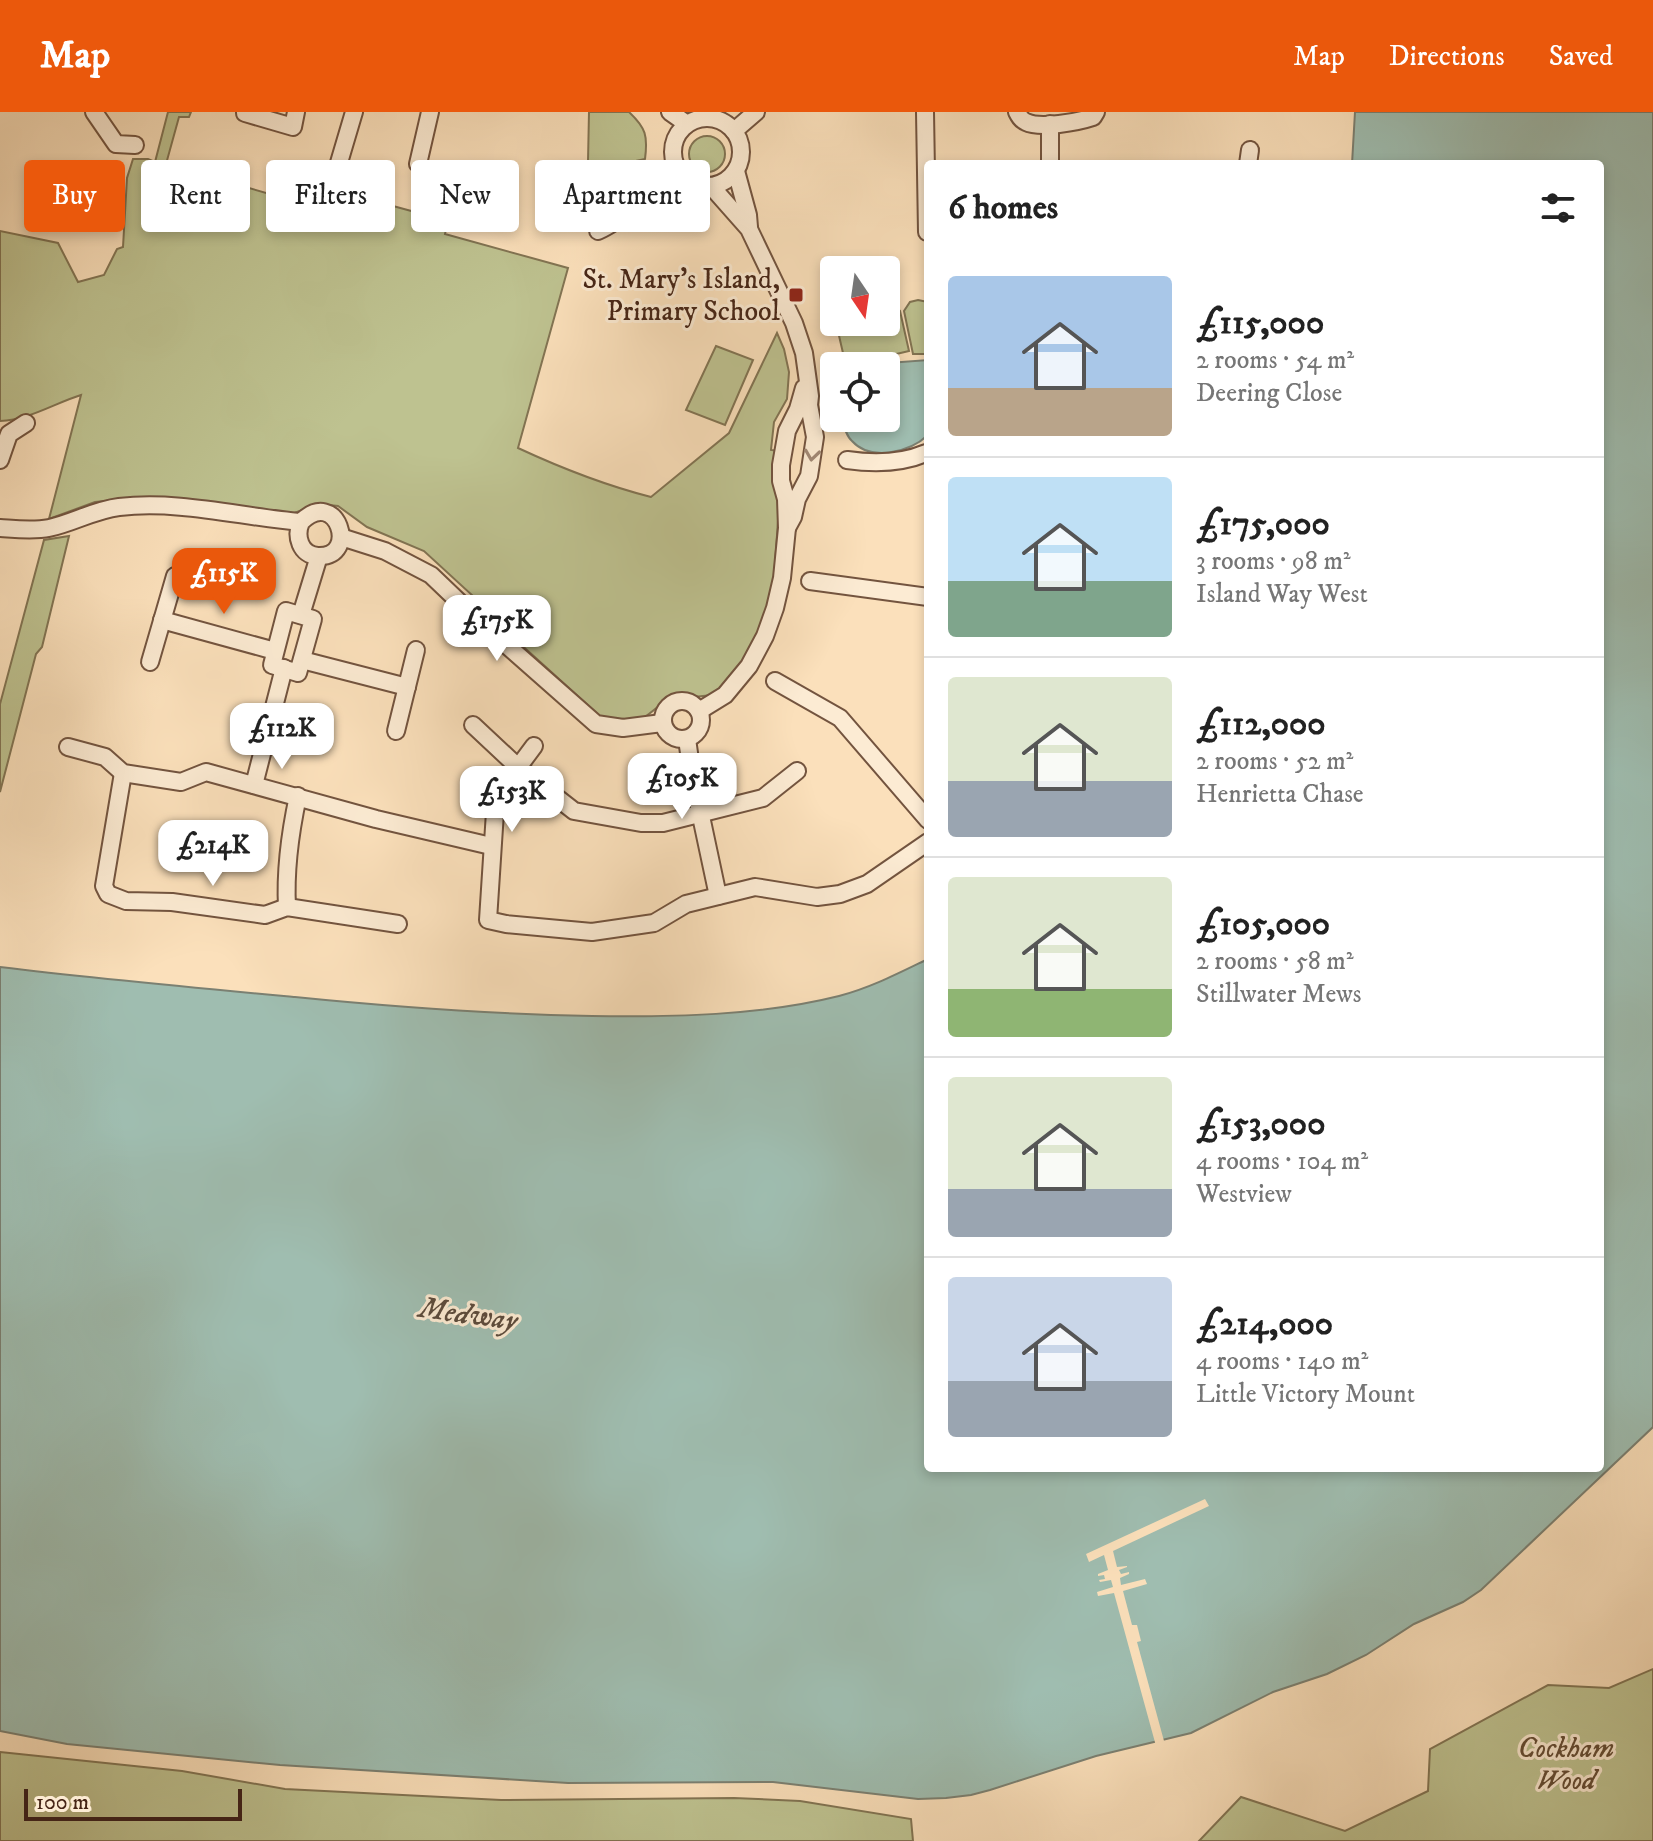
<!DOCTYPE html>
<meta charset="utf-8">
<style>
body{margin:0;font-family:"IM FELL DW Pica",serif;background:#f6f6f6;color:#222;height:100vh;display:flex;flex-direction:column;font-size:30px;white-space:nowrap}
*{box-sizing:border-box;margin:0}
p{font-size:26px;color:#767676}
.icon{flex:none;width:44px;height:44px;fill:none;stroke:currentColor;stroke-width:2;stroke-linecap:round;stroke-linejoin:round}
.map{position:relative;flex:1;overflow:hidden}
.side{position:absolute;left:924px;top:48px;width:680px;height:1312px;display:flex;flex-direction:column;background:#fff;border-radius:8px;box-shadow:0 4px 12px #0003}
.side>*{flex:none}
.top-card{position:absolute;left:24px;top:48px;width:760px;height:72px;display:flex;gap:16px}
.needle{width:52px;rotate:167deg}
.buttons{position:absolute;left:820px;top:144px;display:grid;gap:16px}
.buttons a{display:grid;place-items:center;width:80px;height:80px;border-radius:8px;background:#fff;box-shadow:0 4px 12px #0003;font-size:40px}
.scale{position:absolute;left:24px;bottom:20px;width:218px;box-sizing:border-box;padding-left:8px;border:4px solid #462516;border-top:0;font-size:22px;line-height:28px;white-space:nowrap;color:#462516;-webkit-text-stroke:6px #fcebd3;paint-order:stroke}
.price{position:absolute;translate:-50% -68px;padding:0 18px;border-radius:16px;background:#fff;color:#222;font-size:26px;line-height:52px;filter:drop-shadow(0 2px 4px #0008)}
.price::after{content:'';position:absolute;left:50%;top:48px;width:24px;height:18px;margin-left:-12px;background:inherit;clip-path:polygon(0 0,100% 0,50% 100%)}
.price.on{background:#ea580c;color:#fff}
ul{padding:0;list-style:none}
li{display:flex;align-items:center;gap:24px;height:200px;padding:0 24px}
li+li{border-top:2px solid #e0e0e0}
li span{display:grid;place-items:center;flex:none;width:224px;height:160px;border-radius:8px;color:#555}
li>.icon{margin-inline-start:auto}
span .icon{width:96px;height:96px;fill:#fffc;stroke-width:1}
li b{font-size:34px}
h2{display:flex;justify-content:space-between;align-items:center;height:96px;padding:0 24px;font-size:34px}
.pill{padding:0 28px;border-radius:8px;background:#fff;box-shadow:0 4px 12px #0003;font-size:28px;line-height:72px}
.pill.on{background:#ea580c;color:#fff}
header{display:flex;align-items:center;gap:48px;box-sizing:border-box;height:112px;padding:0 40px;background:#ea580c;color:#fff}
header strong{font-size:38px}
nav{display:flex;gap:44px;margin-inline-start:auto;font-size:28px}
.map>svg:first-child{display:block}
.green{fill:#bec290;stroke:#827453;stroke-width:2}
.water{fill:#9fbdb0;stroke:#7b8072;stroke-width:2}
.pier{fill:#fbe0bb}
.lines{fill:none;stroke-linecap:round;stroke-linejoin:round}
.street-casing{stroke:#73543f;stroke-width:20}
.street{stroke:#fcebd3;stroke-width:16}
.oneway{stroke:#a18874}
.poi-dot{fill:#8f2418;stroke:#fcebd3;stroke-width:3}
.labels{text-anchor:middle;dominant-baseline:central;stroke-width:6;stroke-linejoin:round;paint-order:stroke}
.poi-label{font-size:28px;fill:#462516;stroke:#fcebd3;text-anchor:end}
.park-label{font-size:28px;font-style:italic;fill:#644c34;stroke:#fcebd3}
.water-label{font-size:30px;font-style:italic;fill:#5c4b3c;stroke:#fcebd3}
</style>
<header>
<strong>Map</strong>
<nav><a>Map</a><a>Directions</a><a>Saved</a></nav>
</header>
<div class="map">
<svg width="1653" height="1729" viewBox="0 0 1653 1729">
<rect width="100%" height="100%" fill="#fbe0bb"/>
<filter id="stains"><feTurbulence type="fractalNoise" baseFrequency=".0025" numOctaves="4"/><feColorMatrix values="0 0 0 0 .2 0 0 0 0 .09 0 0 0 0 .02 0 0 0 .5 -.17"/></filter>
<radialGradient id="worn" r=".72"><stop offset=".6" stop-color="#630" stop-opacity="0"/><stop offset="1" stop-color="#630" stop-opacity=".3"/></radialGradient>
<g class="green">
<path d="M168 0H191L189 5H179L166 52 332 100 338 79 448 109 445 122 568 156 518 336C561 356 604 373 651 385L729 321 777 221 784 237 789 260 787 287 774 310 771 338 779 339V395L772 494 752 539 729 569 712 583 694 585 679 583 668 587 645 605 633 609 602 606 516 528 502 512 496 498 474 485 424 439 367 415 338 394 320 392 294 401 136 386 95 390 49 407 81 283C55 291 29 308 0 309V119L58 131 78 170 104 163 117 137 123 135 127 66 133 47H148L155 50Z"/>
<path d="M589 0H629C646 16 648 24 645 47L631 50H588Z"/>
<circle cx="707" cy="42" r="18"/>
<polygon points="918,188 928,190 928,242 913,242 904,199 910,190"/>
<polygon points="900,199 909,239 846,254 837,215 857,210 886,210 886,203"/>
<polygon points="716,234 753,248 725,313 686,298"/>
<polygon points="69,424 42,535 36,542 0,680 0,592 44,428"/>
<polygon points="1653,1557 1653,1729 1199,1729 1241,1685 1345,1719 1428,1679 1430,1637 1548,1573 1609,1576"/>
<polygon points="0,1640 182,1659 285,1677 501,1688 734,1686 800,1689 911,1707 913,1729 0,1729"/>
</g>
<g class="water">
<path d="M1355 0H1653V1315L1481 1478 1463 1490 1414 1512 1366 1543 1327 1562 1273 1580 1191 1621 1096 1644 990 1678 971 1683 946 1686 918 1687 773 1670 568 1671 280 1653 67 1632 0 1619V855C98 867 197 876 295 885 394 895 492 902 592 904 673 905 759 904 839 884 870 876 899 861 928 847V1356H1600V52H1352Z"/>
<path d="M928 248V323C910 340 871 350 852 329 846 324 844 314 842 306H886V254H878L888 251Z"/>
</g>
<polygon class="pier" points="1205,1387 1209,1394 1113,1439 1117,1455 1127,1454 1127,1455 1119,1458 1121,1462 1129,1460 1129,1462 1120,1466 1121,1473 1145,1467 1147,1472 1123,1479 1132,1513 1137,1513 1141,1529 1137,1530 1164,1629 1162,1630 1162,1632 1156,1634 1114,1481 1098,1484 1097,1480 1113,1475 1111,1468 1100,1470 1099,1468 1105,1467 1104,1463 1098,1464 1098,1462 1108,1458 1104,1443 1089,1450 1086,1442"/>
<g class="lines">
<g class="street-casing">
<g id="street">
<polyline points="94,0 116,32 135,33"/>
<polyline points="245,0 245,1 293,15 296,0"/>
<polyline points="670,0 687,12"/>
<polyline points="925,0 927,120"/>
<path d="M1017 0C1019 4 1021 8 1026 10 1040 17 1078 10 1093 5L1096 0"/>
<circle cx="707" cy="40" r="34"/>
<polyline points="734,19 756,0"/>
<polyline points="418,52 430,0"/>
<polyline points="1050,52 1050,12"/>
<polyline points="1248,52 1250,38"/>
<polyline points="736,59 748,103 749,115"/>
<polyline points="711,74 749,117 794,211 804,241 810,284 809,293 815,325 809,364 797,387 793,405 787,416"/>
<polyline points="310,76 330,81 354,0"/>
<path d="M598 119C629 105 652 78 684 66"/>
<polyline points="0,348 9,322 26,311"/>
<path d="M847 348C874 352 900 352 926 341"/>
<path d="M0 416C16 417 33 419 49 416 73 411 94 398 119 395 180 388 241 405 301 410 337 374 360 446 318 444 300 443 295 424 301 410"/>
<polyline points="341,425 385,439 431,463 478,508 596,612 623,616 662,611"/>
<polyline points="810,469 928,485"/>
<polygon points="286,499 313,507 298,561 272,553"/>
<polyline points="301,503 319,444"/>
<polyline points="162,508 275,539"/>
<polyline points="302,548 407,575"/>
<polyline points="150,550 175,464"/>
<polyline points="775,569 840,606 928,708"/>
<circle cx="682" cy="608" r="19"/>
<polyline points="699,599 725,583 749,554 765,524 775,496 782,466 787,416 786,387 781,369 781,353 787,319 798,297 804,276"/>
<polyline points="473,613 519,656 574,699 641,711 663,711 763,686 797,659"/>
<polyline points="396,619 416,538"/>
<polyline points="687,627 692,662 718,784"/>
<polyline points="534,634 502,677 495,700 488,808 506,812 592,820 654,811 686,792 755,775 817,785 840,782 867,772 928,730"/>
<polyline points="68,635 105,645 123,661 181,670 206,660 376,707 491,734"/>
<polyline points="123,661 104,774 108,782 126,789 172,790 265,803 287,795 398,812"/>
<polyline points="254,673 284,556"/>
<path d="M287 795C285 757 290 721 298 684"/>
</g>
</g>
<use href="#street" class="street"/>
</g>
<defs><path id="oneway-chevron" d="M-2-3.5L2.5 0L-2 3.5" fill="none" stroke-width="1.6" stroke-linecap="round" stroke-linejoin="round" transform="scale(2)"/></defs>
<use class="oneway" href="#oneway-chevron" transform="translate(812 343) rotate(98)"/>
<rect class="poi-dot" x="788" y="175" width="16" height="16" rx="4"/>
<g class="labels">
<g class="poi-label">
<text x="780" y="167">St. Mary's Island,<tspan x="780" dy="32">Primary School</tspan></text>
</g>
<g class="park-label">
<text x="1566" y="1636">Cockham<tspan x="1566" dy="32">Wood</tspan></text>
</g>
<g class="water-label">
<text transform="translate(468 1203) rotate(8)">Medway</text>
</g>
</g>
<rect width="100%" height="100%" filter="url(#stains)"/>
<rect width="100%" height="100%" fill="url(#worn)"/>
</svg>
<div class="buttons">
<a><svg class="needle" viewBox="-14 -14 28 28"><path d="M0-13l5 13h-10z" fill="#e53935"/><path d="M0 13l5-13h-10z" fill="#767676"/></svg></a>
<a><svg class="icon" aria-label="locate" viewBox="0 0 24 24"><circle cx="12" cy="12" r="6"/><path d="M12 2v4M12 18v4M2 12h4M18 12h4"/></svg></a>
</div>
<div class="scale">100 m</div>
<b class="price on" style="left:224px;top:504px">£115K</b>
<b class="price" style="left:497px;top:551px">£175K</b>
<b class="price" style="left:282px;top:659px">£112K</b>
<b class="price" style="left:682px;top:709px">£105K</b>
<b class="price" style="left:512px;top:722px">£153K</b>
<b class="price" style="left:213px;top:776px">£214K</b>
<div class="top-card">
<a class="pill on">Buy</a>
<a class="pill">Rent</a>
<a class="pill">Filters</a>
<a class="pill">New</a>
<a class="pill">Apartment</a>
</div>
<section class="side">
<h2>6 homes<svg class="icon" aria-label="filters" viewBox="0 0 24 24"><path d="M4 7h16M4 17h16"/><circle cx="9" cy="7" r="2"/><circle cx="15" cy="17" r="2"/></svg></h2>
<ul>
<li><span style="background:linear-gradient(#a9c7e8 70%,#b9a48a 0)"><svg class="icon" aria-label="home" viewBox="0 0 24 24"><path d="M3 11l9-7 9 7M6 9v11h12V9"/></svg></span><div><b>£115,000</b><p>2 rooms · 54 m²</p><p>Deering Close</p></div></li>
<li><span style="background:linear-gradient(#bfe0f5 65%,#7fa58c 0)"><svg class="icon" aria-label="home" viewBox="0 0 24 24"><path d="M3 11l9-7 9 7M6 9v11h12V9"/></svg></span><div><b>£175,000</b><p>3 rooms · 98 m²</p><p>Island Way West</p></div></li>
<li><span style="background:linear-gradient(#dfe7d0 65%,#9aa5b1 0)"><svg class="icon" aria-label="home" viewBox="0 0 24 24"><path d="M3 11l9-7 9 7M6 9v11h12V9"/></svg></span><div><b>£112,000</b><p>2 rooms · 52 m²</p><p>Henrietta Chase</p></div></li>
<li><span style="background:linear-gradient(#dfe7d0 70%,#8fb573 0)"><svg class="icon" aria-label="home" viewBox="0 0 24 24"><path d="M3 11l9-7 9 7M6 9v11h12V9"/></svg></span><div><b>£105,000</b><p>2 rooms · 58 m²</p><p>Stillwater Mews</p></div></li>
<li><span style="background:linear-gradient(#dfe7d0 70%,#9aa5b1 0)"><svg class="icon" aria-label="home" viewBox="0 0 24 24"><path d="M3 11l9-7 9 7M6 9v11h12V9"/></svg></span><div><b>£153,000</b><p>4 rooms · 104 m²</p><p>Westview</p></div></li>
<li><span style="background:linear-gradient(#c9d6e8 65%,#9aa5b1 0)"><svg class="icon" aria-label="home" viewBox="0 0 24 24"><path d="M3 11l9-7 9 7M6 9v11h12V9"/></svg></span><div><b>£214,000</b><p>4 rooms · 140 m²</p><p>Little Victory Mount</p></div></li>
</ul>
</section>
</div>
